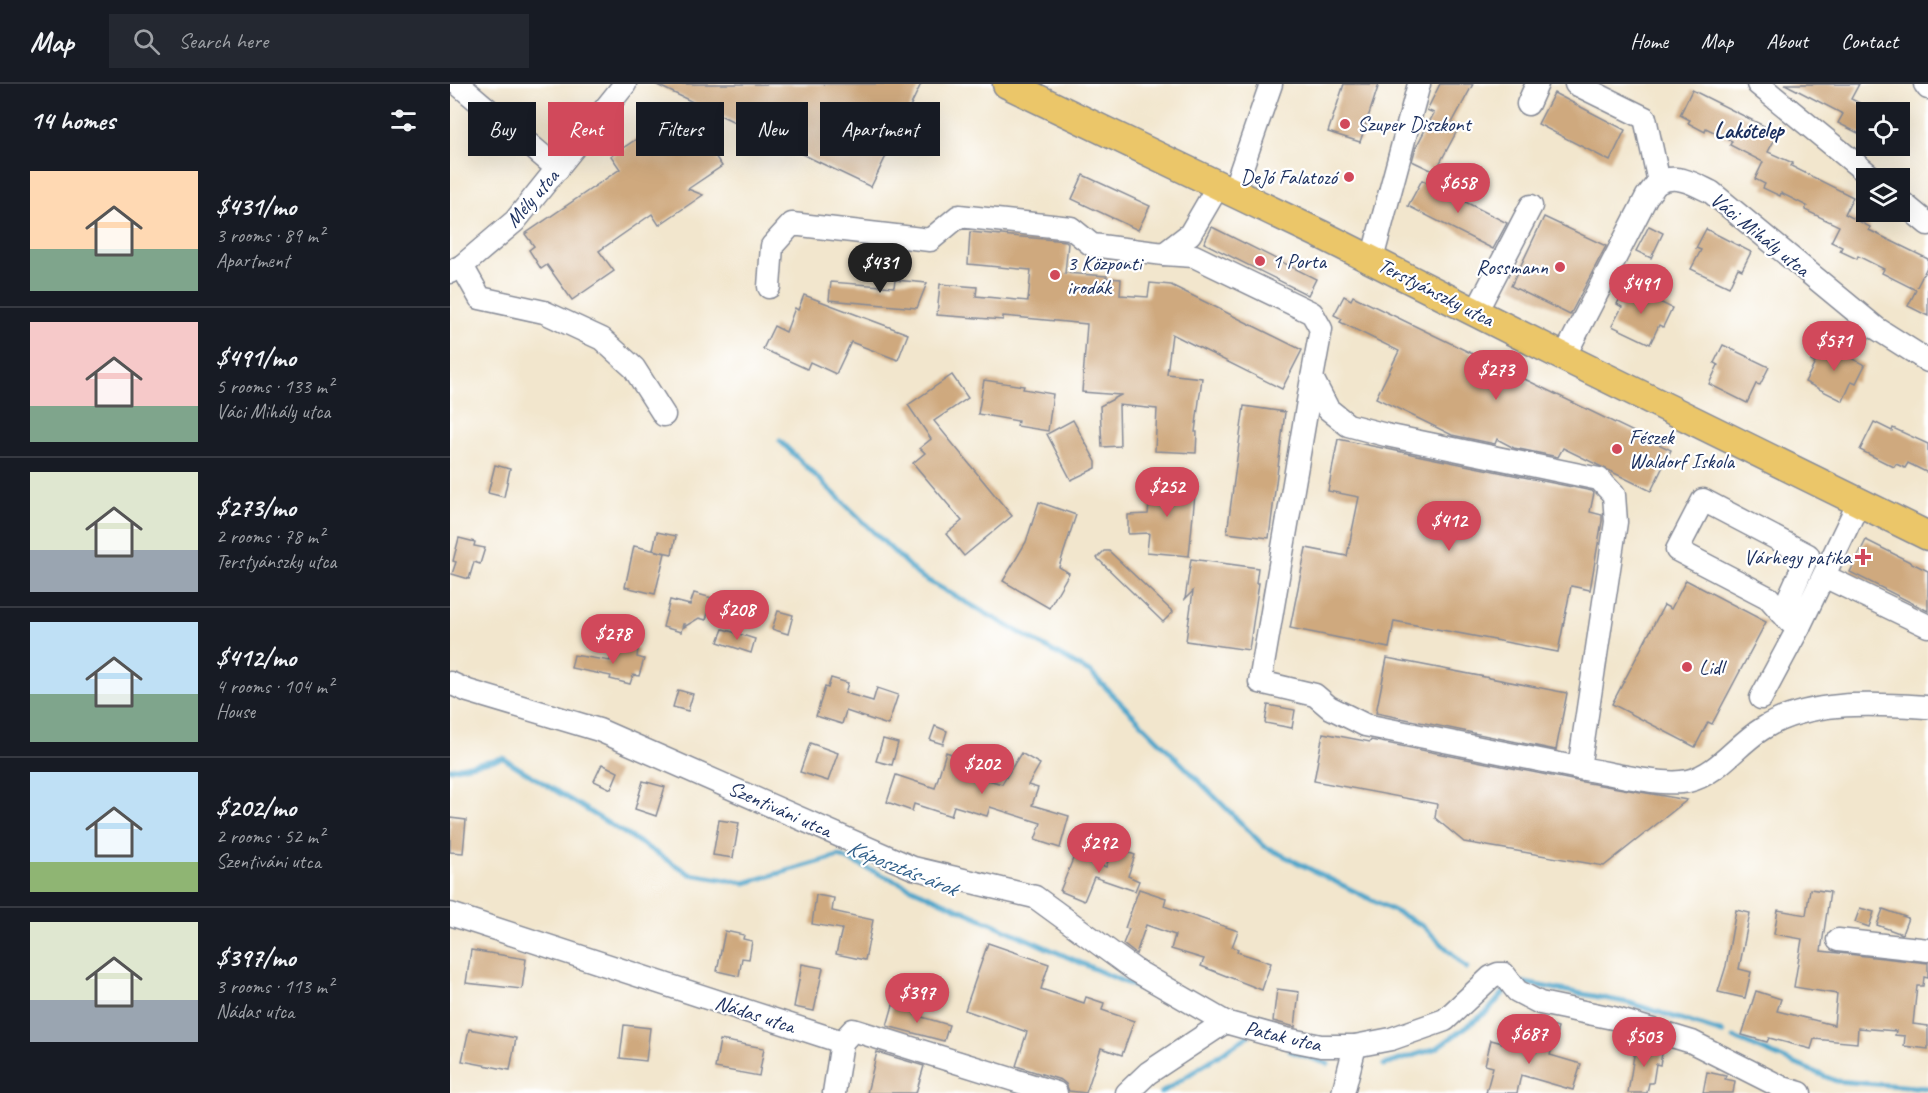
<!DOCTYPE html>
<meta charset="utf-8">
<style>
body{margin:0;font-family:Caveat,sans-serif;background:#242831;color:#f1f3f6;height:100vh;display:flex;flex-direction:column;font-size:22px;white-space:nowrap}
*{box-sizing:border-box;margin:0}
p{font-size:20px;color:#9ea1a6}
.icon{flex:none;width:33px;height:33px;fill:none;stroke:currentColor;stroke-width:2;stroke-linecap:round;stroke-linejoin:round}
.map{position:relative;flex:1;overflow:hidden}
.sheet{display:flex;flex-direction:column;background:#171b24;width:450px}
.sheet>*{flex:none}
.top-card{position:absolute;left:18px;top:18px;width:570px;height:54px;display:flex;gap:12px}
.tools{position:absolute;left:1406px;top:18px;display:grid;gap:12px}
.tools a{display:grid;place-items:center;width:54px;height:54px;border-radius:0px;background:#171b24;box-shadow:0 6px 24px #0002;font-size:30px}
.price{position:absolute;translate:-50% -51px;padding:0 14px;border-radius:21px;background:#d1495b;color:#fff;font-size:20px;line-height:39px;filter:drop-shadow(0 2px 3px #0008)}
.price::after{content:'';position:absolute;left:50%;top:36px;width:18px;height:14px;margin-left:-9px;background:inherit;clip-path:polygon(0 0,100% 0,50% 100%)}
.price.active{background:#222;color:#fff}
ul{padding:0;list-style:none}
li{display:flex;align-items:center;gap:18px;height:150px;padding:0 30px}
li+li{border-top:2px solid #363941}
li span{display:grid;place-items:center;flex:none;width:168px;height:120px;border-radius:0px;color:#555}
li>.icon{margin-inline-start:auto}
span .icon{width:72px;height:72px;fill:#fffc;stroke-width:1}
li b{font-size:26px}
h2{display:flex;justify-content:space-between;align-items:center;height:72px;padding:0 30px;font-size:26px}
.pill{padding:0 21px;border-radius:0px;background:#171b24;box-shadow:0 6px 24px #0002;font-size:21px;line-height:54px}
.pill.active{background:#d1495b;color:#fff}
header{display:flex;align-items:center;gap:36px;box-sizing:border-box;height:84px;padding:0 30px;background:#171b24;border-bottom:2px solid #363941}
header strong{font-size:28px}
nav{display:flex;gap:33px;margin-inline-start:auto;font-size:21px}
.search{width:420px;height:54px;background:#242831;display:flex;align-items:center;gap:15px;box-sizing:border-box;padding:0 21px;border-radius:0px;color:#9ea1a6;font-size:22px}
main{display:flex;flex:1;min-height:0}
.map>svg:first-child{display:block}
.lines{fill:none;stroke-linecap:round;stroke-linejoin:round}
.stream{stroke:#4da5ca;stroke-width:5}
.building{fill:#cfa97e}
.minor-casing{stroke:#868a96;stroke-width:25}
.major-casing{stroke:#868a96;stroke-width:31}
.minor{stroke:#fff;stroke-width:22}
.major{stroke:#ebc669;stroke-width:28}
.poi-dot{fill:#d1495b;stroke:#fff;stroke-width:2}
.labels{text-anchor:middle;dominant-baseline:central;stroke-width:4.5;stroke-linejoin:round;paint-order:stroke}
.poi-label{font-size:21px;fill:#1b2f5e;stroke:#fff;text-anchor:start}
.street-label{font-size:21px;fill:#1b2f5e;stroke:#fff}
.neighbourhood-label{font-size:22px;font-weight:bold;fill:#1b2f5e;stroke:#fff}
.water-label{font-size:22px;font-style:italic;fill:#2f5e89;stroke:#fff}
</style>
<header>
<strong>Map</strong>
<div class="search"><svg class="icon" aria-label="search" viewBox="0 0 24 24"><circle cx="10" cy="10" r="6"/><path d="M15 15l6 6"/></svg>Search here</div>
<nav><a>Home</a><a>Map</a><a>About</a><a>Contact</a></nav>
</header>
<main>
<section class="sheet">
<h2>14 homes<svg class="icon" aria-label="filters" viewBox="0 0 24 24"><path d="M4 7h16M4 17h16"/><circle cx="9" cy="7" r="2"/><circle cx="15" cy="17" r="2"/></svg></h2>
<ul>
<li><span style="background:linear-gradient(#ffd9b3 65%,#7fa58c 0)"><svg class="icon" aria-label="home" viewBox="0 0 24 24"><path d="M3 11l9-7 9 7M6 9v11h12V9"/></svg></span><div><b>$431/mo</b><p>3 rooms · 89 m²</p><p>Apartment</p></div></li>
<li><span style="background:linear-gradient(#f6c9c9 70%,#7fa58c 0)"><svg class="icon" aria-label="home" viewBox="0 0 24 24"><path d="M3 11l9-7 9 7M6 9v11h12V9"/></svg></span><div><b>$491/mo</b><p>5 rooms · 133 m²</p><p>Váci Mihály utca</p></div></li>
<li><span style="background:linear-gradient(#dfe7d0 65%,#9aa5b1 0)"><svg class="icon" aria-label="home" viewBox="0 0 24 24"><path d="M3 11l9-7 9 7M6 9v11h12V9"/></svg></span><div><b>$273/mo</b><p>2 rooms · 78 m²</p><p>Terstyánszky utca</p></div></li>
<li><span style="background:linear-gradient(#bfe0f5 60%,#7fa58c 0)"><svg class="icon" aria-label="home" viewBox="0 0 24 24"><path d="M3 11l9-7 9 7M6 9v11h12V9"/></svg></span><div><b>$412/mo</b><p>4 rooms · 104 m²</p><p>House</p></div></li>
<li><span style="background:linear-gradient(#bfe0f5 75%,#8fb573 0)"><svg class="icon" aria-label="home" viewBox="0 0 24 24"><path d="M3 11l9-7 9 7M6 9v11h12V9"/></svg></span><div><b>$202/mo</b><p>2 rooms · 52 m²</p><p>Szentiváni utca</p></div></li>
<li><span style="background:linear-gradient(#dfe7d0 65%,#9aa5b1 0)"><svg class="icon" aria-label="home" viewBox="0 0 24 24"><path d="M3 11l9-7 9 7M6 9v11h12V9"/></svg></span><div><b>$397/mo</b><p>3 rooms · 113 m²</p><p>Nádas utca</p></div></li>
</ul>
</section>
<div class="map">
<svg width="1478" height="1009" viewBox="0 0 1478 1009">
<rect width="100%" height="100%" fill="#fff"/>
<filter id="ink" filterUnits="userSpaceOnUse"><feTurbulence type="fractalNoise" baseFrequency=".0167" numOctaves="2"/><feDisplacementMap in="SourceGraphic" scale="12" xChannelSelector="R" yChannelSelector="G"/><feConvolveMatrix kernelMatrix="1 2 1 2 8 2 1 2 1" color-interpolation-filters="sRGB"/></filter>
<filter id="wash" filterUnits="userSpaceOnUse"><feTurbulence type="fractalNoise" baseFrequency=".008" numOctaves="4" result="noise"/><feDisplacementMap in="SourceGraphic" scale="24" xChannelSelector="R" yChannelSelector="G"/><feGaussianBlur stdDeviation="1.35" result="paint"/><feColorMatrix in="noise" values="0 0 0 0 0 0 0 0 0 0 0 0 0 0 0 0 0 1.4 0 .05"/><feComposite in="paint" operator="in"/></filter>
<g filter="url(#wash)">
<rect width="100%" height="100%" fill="#f2e6cd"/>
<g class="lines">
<g class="stream">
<polyline points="330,357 468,491 641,589 814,762 972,841 1017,884"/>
<polyline points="0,685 53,674 240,790 295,799 389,772 715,916"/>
<polyline points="1070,898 1180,919 1273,949"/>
<polyline points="1284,954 1386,997 1478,1004"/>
<polyline points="840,967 878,980"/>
<polyline points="934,981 987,964 1038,927 1056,906"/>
<polyline points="711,1009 798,952"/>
</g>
</g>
<g id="blocks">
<g class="building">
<polygon points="205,0 471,0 421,103"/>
<polygon points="894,0 929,0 910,58 878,48"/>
<polygon points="990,0 1023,0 1002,39 1009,43 985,88 962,77 966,63 984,29 977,26"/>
<polygon points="1335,0 1409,0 1401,15 1416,22 1416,53 1388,39 1393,30"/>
<polygon points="1242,6 1328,49 1318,68 1343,79 1341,82 1403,113 1395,130 1420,143 1419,146 1478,175 1478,181 1467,203 1478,181 1478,232 1458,222 1466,206 1432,189 1434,185 1408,172 1407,175 1390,167 1392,163 1381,158 1389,142 1355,126 1357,122 1331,109 1330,112 1313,104 1315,100 1305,95 1313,78 1280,61 1282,57 1256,44 1255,48 1238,39 1240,36 1230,31"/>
<polygon points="1104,9 1175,46 1160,77 1088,40"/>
<polygon points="203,44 217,64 246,44 272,82 238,105 253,111 209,141 202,130 149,167 164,187 122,216 97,181 91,185 79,166 84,162 75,150 170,85 161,72"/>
<polygon points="633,91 700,122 688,146 622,115"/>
<polygon points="972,96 1057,139 1043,165 958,122"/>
<polygon points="1094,133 1156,162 1120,231 1061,202"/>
<polygon points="1199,142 1213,149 1201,174 1186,167"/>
<polygon points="762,143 866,195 858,211 754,159"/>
<polygon points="1256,145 1301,168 1292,186 1288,184 1279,203 1241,185 1251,166 1246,164"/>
<polygon points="520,148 616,157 618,159 615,189 657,192 657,194 671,195 670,211 698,213 700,199 721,201 852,266 832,305 722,250 717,290 752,294 745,348 747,348 746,369 705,367 707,325 669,321 670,362 652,363 650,322 671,311 632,308 637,240 553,232 553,236 487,231 490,200 527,203 526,212 578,217 581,186 518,180"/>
<polygon points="445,196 477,199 467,224 379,216 381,198 444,203"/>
<polygon points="1177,202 1222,224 1213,243 1209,241 1200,260 1162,242 1172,223 1167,220"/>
<polygon points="354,211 458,250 448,276 401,258 386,290 360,278 357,285 313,265 324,242 336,248 345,224 348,226"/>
<polygon points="894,212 901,216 903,212 1221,366 1201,407 1113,364 1108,373 1064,364 1047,355 1045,360 1002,351 926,314 949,267 890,238 892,235 884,231"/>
<polygon points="1370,259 1415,281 1406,299 1402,297 1393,317 1355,298 1365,279 1361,277"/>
<polygon points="1273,261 1319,283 1310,301 1306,300 1297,319 1259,300 1268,281 1264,279"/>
<polygon points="502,291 518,314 484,337 562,432 514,472 496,450 512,437 463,379 475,369 470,364 481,355 458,321"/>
<polygon points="534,296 574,302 573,305 603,310 598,347 567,342 568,337 528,330"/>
<polygon points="794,322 835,328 819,454 777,449"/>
<polygon points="623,336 646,378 646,384 621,396 597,350"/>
<polygon points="1424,338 1442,347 1443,344 1478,360 1478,389 1458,379 1455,384 1446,380 1444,383 1410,366"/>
<polygon points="888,355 1142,407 1144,409 1140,428 1152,431 1152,437 1140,506 1121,502 1108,568 944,537 939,564 840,544 856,464 897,472 909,413 878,407"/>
<polygon points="45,381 60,385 54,413 38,409"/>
<polygon points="702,395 746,400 739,472 697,468 699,449 678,450 678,431 698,430"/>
<polygon points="589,418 626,431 609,483 619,489 599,524 553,497 576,458"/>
<polygon points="207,448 226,452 222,470 203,466"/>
<polygon points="9,454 25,458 24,462 35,464 30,480 24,478 19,495 2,490 6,478 3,477"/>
<polygon points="1416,456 1478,487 1478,527 1400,488"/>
<polygon points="184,462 215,469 205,510 175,503"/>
<polygon points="654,467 659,467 723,528 713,538 647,474"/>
<polygon points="741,475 808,484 806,499 809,499 799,566 736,557 743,507 735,515"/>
<polygon points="1236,496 1316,538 1262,640 1258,638 1245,663 1162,620 1214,521 1221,525"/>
<polygon points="244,509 262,514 258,526 261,527 258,529 256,536 249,534 234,543 235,540 233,540 231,548 213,543 220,516 240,521"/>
<polygon points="328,527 343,531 338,550 322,545"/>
<polygon points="273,545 305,555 301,569 268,558"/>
<polygon points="169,560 188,565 187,573 194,575 189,592 183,591 180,600 160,595 161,592 121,584 124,571 160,577 162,568 167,569"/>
<polygon points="937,574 1117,609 1106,666 926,629"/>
<polygon points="381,594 398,599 395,609 423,617 427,604 448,611 438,641 396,627 392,640 366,632 375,603 378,604"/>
<polygon points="228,606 243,610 238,627 223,623"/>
<polygon points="818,621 845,626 842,644 815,639"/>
<polygon points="485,642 497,647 493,660 480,656"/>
<polygon points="873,649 920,658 921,656 1127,697 1237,716 1154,782 1014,758 985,734 987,720 864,697"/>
<polygon points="433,655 448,659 442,681 426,677"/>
<polygon points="360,659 388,669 378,697 350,688"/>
<polygon points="496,668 519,676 515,689 552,700 571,669 590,680 578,701 588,704 582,721 619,732 610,764 585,756 591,739 540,723 537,732 504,722 501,732 464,720 462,727 437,718 446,691 485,704"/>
<polygon points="152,680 168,688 161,705 144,697"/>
<polygon points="193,697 215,703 206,732 185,725"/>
<polygon points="0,734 16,736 13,769 0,768"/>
<polygon points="269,736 289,739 283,774 263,771"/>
<polygon points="663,763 685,771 678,792 689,797 685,807 644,793 634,817 610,807 625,770 656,783"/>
<polygon points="689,805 716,814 714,822 788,847 782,863 788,865 787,868 821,879 812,906 751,882 754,875 721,865 725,851 696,841 686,870 673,860 679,845 675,844"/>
<polygon points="1360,805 1380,808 1371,867 1478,879 1478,894 1474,893 1473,902 1467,902 1463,940 1478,942 1478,965 1454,962 1455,952 1445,951 1446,947 1408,944 1407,959 1364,955 1361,965 1319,954 1317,958 1292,951 1306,907 1331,915 1327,927 1384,941 1387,910 1344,903 1352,855 1324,850 1328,826 1356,831"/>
<polygon points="366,811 384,814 382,827 423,836 415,876 386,870 392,845 362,840"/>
<polygon points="1410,824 1424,828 1419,843 1405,838"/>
<polygon points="1433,825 1458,834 1452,850 1427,841"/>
<polygon points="1286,826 1300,829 1289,885 1301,888 1295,914 1268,908 1276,882"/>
<polygon points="275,847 294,851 293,855 302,857 299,875 292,874 289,892 267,887"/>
<polygon points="538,859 599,880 591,905 634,919 636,913 654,919 652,926 684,937 672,971 651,964 636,1009 619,1007 616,1000 611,996 566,982 577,948 515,926"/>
<polygon points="21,866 76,875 72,905 16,899"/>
<polygon points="352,880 373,884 364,927 344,923"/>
<polygon points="827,905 849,908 845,943 823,937"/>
<polygon points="443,921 466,928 465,931 499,941 494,957 437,942"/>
<polygon points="1095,940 1108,944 1100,971 1131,980 1123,1006 1071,991 1067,1009 1036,1009 1043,983 1035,981 1041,956 1086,968"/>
<polygon points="174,941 200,944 196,977 170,974"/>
<polygon points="19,945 66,954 60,986 12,977"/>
<polygon points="270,956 314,964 309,992 265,984"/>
<polygon points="1186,959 1213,964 1210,981 1206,980 1203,999 1199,999 1197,1009 1178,1009"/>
<polygon points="427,968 474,982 466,1009 417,1009"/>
<polygon points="1257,988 1276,992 1275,995 1285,997 1283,1009 1253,1009"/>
</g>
</g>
</g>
<g filter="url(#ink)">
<use href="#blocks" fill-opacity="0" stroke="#868a96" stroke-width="1.5"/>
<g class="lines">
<g class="minor-casing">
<g id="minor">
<polyline points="8,0 108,85"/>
<polyline points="1126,0 1195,34 1209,98"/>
<polyline points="1308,0 1423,94"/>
<polyline points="1475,0 1478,4"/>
<polyline points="1078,20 1087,0"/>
<polyline points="783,109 821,0"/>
<polyline points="1449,116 1478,140"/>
<polyline points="714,170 740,150 768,102"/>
<polyline points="922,175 969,0"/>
<polyline points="12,182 30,214 94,228 152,255 184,284 214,331"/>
<polyline points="0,188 12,182 65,137 175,0"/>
<path d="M319 203 322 162 342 140 480 156 509 132 621 144 642 161 714 170 744 172 862 229 871 245 862 294 878 325 898 341 936 351 1149 395 1164 411 1166 438 1129 684C1157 688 1212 703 1238 697 1268 690 1286 661 1312 645 1359 615 1425 620 1478 623"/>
<polyline points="1026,228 1081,122"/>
<path d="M1114 273 1197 112C1201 108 1205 100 1210 98 1227 89 1246 101 1261 108L1426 244 1478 277"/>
<polyline points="862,294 810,598 865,611 879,623 915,641 1129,684"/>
<polyline points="1374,492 1478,542"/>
<polyline points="1332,529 1358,471 1253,416 1227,466 1319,514 1340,538 1349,543 1409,418"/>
<polyline points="0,599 18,607 149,646 463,784 585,813 685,886 775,938 836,955 871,962 905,962 941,955 995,936 1041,893 1048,890 1054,890 1067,907 1090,919 1163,934 1242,958 1333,1004 1350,1009"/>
<polyline points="1311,614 1349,543"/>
<polyline points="0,830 392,958"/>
<polyline points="1388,856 1478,866"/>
<polyline points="392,958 403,946 606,1009"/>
<polyline points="384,1009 392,958"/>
<polyline points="677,1009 698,989 775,938"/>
<polyline points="893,1009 905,962"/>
</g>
</g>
<g class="major-casing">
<polyline id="major" points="557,0 872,151 1114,273 1478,452"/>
</g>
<use href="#minor" class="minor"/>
<use href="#major" class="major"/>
</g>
</g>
<g class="poi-dot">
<circle cx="895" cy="40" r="6"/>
<circle cx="899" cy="93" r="6"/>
<circle cx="810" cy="177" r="6"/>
<circle cx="1110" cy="183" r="6"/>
<circle cx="605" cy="191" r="6"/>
<circle cx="1167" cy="365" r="6"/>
<path d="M1410 464h6v6h6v6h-6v6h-6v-6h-6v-6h6z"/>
<circle cx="1237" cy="583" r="6"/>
</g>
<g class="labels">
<g class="poi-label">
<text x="907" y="40">Szuper Diszkont</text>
<text x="887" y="93" text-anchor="end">DeJó Falatozó</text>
<text x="822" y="177">1 Porta</text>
<text x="617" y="179">3 Központi<tspan x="617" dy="24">irodák</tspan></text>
<text x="1098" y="183" text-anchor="end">Rossmann</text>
<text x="1179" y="353">Fészek<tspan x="1179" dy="24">Waldorf Iskola</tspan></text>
<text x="1401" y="473" text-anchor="end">Várhegy patika</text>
<text x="1249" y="583">Lidl</text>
</g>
<g class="street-label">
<text transform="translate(82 114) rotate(-49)">Mély utca</text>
<text transform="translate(1310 150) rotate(39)">Váci Mihály utca</text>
<text transform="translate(986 208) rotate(27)">Terstyánszky utca</text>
<text transform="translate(330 725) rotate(24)">Szentiváni utca</text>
<text transform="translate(305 930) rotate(18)">Nádas utca</text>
<text transform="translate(833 952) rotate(13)">Patak utca</text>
</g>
<g class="neighbourhood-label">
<text x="1299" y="47">Lakótelep</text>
</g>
<g class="water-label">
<text transform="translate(452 784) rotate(22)">Káposztás-árok</text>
</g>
</g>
</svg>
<div class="tools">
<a><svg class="icon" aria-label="locate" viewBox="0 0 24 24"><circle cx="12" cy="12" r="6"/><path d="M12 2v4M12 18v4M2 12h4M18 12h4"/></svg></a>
<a><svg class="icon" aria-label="layers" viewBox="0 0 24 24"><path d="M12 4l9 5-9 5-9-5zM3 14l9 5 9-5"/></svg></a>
</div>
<b class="price" style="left:1008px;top:130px">$658</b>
<b class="price active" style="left:430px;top:210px">$431</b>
<b class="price" style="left:1191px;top:231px">$491</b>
<b class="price" style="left:1384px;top:288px">$571</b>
<b class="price" style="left:1046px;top:317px">$273</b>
<b class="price" style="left:717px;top:434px">$252</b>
<b class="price" style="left:999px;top:468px">$412</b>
<b class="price" style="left:287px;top:557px">$208</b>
<b class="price" style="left:163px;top:581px">$278</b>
<b class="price" style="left:532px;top:711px">$202</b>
<b class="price" style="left:649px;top:790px">$292</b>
<b class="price" style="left:467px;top:940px">$397</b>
<b class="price" style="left:1079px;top:981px">$687</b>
<b class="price" style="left:1194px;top:984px">$503</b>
<div class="top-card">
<a class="pill">Buy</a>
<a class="pill active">Rent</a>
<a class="pill">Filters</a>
<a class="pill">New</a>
<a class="pill">Apartment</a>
</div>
</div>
</main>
